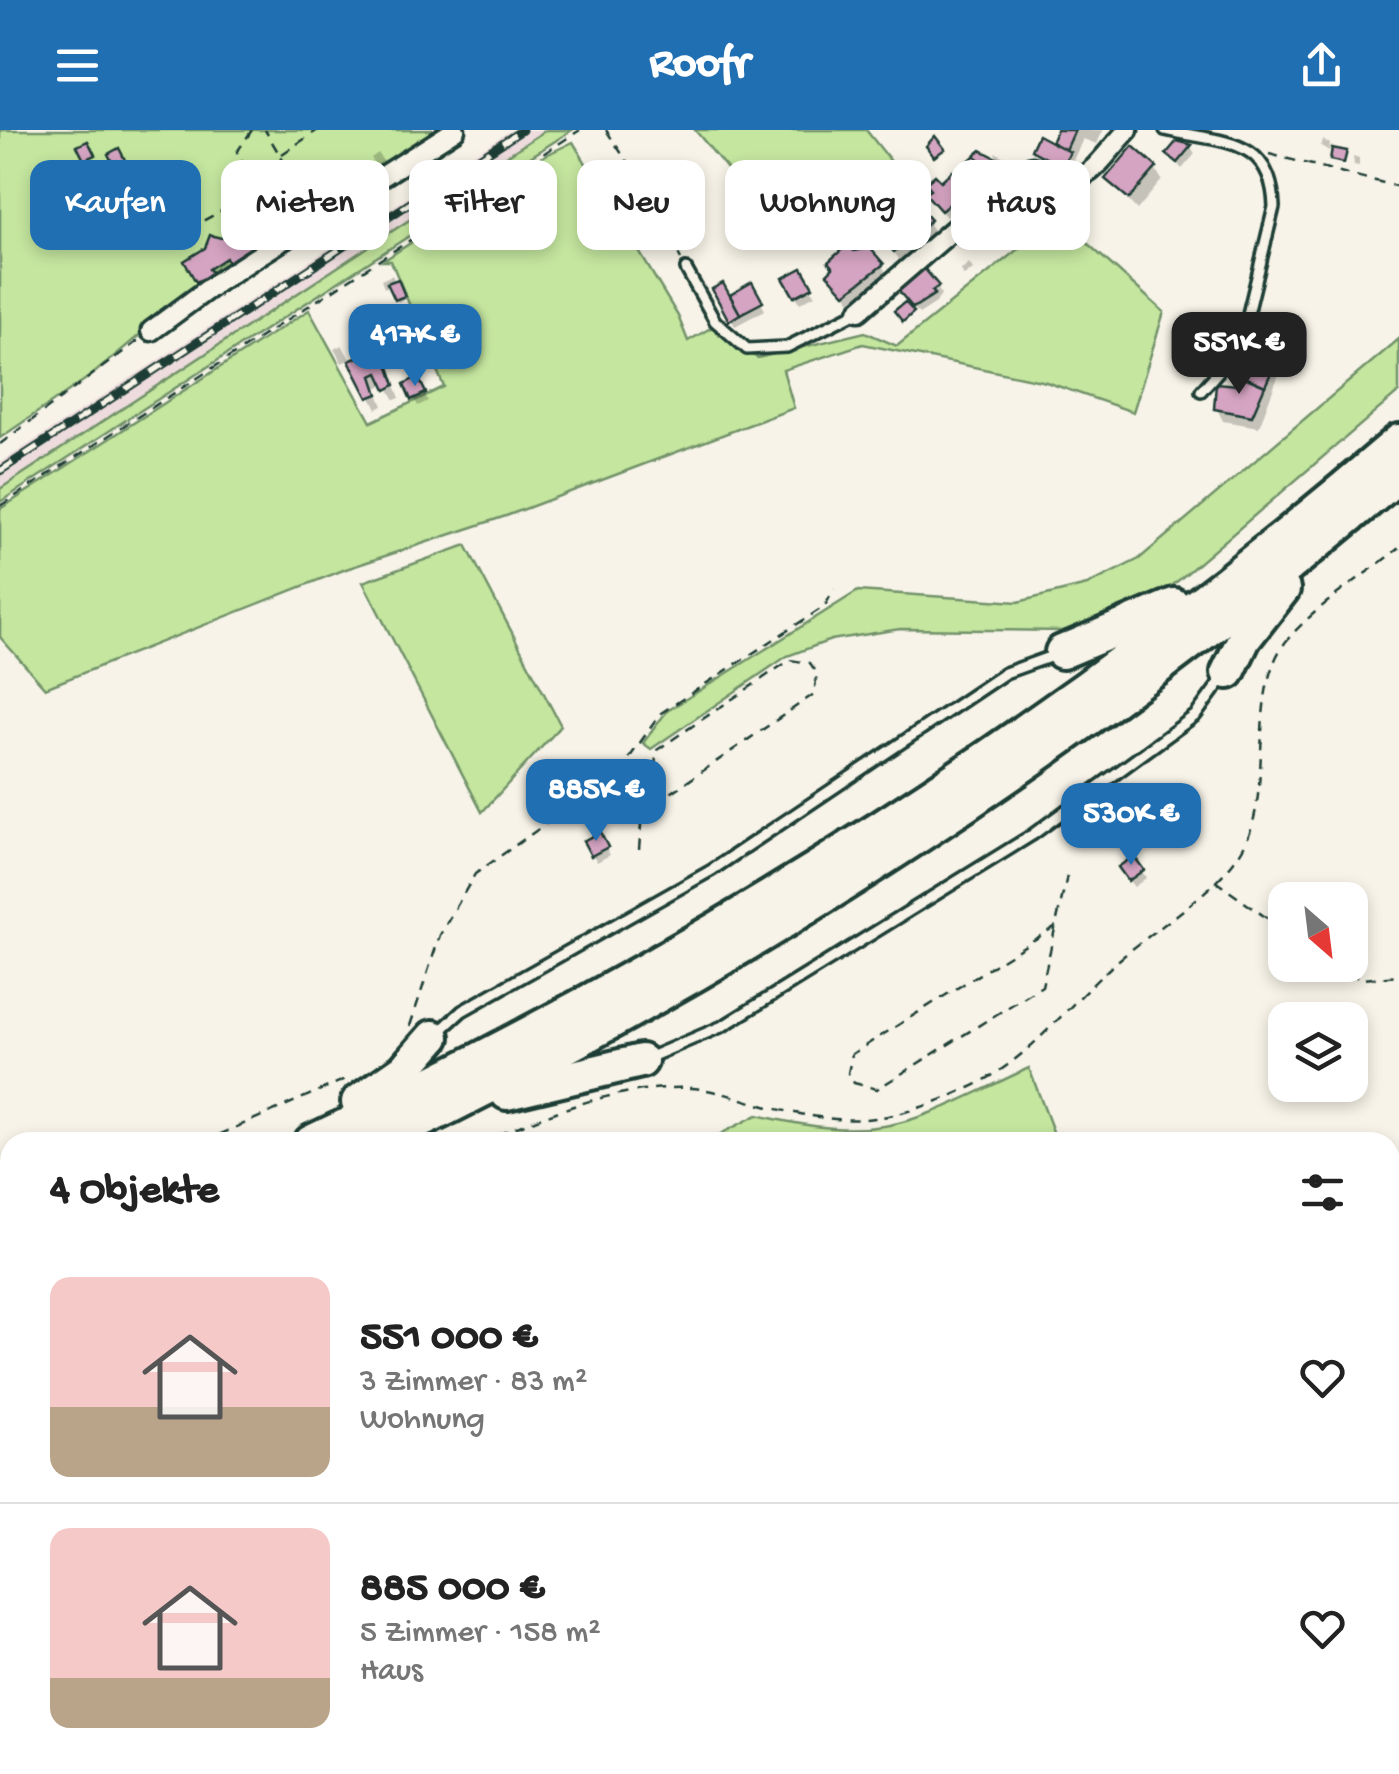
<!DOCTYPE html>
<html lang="de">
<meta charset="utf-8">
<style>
body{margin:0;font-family:"Gochi Hand",sans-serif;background:#f2f2f2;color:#222;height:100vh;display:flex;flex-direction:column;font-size:38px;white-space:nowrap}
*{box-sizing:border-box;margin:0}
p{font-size:32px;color:#767676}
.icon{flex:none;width:55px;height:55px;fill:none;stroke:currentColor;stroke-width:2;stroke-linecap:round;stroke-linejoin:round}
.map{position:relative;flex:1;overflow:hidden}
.panel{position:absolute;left:0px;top:1002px;width:1400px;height:642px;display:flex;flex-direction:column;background:#fff;border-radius:30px 30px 0 0;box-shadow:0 5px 15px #0003}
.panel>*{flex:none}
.hud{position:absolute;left:30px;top:30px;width:1340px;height:90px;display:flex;gap:20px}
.needle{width:65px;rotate:152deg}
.buttons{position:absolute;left:1268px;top:752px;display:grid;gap:20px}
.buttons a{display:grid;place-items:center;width:100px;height:100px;border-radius:20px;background:#fff;box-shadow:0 5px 15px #0003;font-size:50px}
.price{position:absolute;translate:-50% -85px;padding:0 22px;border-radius:20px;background:#1f6fb2;color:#fff;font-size:32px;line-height:65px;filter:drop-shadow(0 2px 5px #0008)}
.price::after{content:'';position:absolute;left:50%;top:60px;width:30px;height:22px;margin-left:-15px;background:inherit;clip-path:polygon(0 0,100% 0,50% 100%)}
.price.selected{background:#222;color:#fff}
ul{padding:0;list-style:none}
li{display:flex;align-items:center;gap:30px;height:250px;padding:0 50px}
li+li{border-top:2px solid #e0e0e0}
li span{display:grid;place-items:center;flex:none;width:280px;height:200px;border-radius:20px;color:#555}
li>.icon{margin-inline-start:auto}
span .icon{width:120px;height:120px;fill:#fffc;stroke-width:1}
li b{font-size:42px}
h2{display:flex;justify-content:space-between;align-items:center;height:120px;padding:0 50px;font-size:42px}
.tag{padding:0 35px;border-radius:20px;background:#fff;box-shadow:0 5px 15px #0003;font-size:35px;line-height:90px}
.tag.selected{background:#1f6fb2;color:#fff}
header{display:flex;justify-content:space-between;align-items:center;height:130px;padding:0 50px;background:#1f6fb2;color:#fff;font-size:45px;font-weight:800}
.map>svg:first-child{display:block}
.built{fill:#eddbdd}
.green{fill:#c4e69f;stroke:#72926a;stroke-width:2.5}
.shadow{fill:#0003}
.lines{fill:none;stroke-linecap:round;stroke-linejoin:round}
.stream{stroke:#579098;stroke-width:5}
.building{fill:#d5a4c2;stroke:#1f3d34;stroke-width:2.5}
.service-casing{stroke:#1f3d34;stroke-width:16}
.minor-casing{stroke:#1f3d34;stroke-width:25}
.tertiary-casing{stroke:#1f3d34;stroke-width:30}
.motorway-casing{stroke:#1f3d34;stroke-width:40}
.path{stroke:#1f3d34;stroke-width:2.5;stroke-dasharray:10 8;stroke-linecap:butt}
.service{stroke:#f7f3e8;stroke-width:9}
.minor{stroke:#f7f3e8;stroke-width:18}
.tertiary{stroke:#f7f3e8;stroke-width:22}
.motorway{stroke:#f7f3e8;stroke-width:32}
.rail-casing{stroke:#1f3d34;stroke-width:9}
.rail{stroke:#f7f3e8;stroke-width:5;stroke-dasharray:15;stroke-linecap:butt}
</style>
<header><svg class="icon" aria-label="menu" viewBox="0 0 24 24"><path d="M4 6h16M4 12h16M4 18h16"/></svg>Roofr<svg class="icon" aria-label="share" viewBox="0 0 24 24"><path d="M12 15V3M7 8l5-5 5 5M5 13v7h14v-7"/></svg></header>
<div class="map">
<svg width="1399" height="1644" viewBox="0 0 1399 1644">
<rect width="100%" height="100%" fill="#f7f3e8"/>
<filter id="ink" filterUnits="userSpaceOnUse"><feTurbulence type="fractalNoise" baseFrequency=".01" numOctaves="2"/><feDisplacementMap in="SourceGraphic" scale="20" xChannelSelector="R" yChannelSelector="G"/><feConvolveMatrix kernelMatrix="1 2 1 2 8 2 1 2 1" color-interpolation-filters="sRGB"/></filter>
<g filter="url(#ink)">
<polygon class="built" points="511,0 546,0 0,359 0,333"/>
<g class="green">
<polygon points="0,0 448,0 192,161 92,245 0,308"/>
<polygon points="546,0 572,0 0,372 0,359"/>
<polygon points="695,0 866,0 890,30 816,92 792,69 766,86"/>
<polygon points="573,12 678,186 688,211 714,196 738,219 758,228 865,202 897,216 1058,87 1164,182 1133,282 1046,252 863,214 783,240 794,278 506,386 346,439 45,558 0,507 0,379 309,180 371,292 444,257 391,131 383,131 540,28"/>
<polygon points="1399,209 1399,262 1159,467 1070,501 900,499 831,510 787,526 651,619 643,613 667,581 858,461 1018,472 1087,455 1139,429"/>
<polygon points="466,415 561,596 482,682 363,452"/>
<path d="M1029 938 1057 1012H705L757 985C887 1016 914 991 1029 938Z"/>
<polygon points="1390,1286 1399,1289 1399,1388 1390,1386"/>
<polygon points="0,1353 10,1366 10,1572 0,1579"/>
<polygon points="288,1635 919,1635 935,1644 275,1644"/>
</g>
<g class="shadow">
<polygon points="1059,0 1103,0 1097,14 1083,9 1067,43 1038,28 1034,20 1052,15"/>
<polygon points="1323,10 1330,14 1329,21 1321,16"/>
<polygon points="1178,14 1191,17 1195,24 1182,39 1169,24"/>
<polygon points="995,22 1004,27 1002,37 1009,46 988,63 965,43 999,35"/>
<polygon points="378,23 384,33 377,38 371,28"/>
<polygon points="1353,26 1359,28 1359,36 1354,35"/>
<polygon points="1155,38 1162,50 1137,80 1108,49"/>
<polygon points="322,47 330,60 326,63 318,50"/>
<polygon points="940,55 966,60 970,67 946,87 933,71"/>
<polygon points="915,75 936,104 902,133 875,97"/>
<polygon points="1043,76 1047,84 1013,108 1001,95"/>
<polygon points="253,119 205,162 187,132"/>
<polygon points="969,133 973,139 964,146 961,140"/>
<polygon points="882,135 888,146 853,174 830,144"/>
<polygon points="801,141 815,165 800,173 787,149"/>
<polygon points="392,145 404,169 398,172 391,155 384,158 381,150"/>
<polygon points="751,156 765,180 735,196 715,160 729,168"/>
<polygon points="937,157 941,164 936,173 919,184 904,167"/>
<polygon points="342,215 350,229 342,233 334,219"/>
<polygon points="1282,215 1287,223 1259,297 1223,291 1217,279"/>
<polygon points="381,219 400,268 395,270 386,254 376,258 383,276 377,279 351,230"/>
<polygon points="417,250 428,271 418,276 407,255"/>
<polygon points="600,705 610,725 597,732 586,712"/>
<polygon points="1142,741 1146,748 1134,757 1125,745"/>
</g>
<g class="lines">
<g class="stream">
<polyline points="0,1465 10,1468"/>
<polyline points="472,1635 488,1644"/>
</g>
</g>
<g class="building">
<polygon points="1057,0 1075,0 1066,20 1051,12"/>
<polygon points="1038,5 1070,22 1063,37 1031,20"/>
<polygon points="935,6 945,19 934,27 926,16"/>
<polygon points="88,11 95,25 84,30 77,16"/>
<polygon points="1177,11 1192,15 1177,33 1166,24"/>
<polygon points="1133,16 1157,37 1129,69 1105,49"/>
<polygon points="119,18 125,30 114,36 108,24"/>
<polygon points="1332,18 1347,21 1344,33 1330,30"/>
<polygon points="981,20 1002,31 1007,38 994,49 975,25"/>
<polygon points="975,25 994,49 983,58 964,35"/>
<polygon points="61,31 65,45 52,49 48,35"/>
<polygon points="355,37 361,45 349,54 343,45"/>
<polygon points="952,41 968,59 941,81 925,63 931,59 926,53 935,45 941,51"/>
<polygon points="1030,57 1045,75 1027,90 1012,72"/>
<polygon points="915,72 931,90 894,122 872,97 900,73 906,80"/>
<polygon points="1012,72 1025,87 1007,102 994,87"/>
<polygon points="238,98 255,118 229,133 226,128 209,139 213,144 196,152 184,131 205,118 210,105 221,108"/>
<polygon points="848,114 854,121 870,118 884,134 845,164 827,144 833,138 828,132"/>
<polygon points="923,137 939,156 932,161 935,164 913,178 897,159"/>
<polygon points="802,138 813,157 794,167 783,148"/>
<polygon points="398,149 405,166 395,170 387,153"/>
<polygon points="752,152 763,172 740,184 730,165"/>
<polygon points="723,153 740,184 729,191 712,159"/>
<polygon points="905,172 914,182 903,192 894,181"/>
<polygon points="1261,203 1284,213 1277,230 1253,221"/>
<polygon points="382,216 395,255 386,260 378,243 372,246 378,264 368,268 349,231"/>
<polygon points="1253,221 1277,230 1265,256 1242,246"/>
<polygon points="1242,246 1265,256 1252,286 1214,279 1216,253 1238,255"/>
<polygon points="418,247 426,263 411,270 404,254"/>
<polygon points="600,702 608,717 591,726 583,711"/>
<polygon points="1134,726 1144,740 1128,751 1118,737"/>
<polygon points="110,1635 148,1635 153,1641 118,1644"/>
</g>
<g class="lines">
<g class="service-casing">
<g id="service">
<path d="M1165 0C1221 13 1272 6 1274 77L1240 217 1201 261"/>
<polyline points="686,139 715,191 747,219 787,217 859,181"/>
<polyline points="439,902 462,881 712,740 1005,543 1055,525"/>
<polyline points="648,928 723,896 1032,705 1196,585 1223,548"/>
</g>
</g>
<g class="minor-casing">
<g id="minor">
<path d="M859 181 1014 47 1032 37C1089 63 1090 40 1128 0"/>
<polyline points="151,201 219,151 455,0"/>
</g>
</g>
<g class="tertiary-casing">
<g id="tertiary">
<polyline points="0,1550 10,1565"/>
<polyline points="68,1635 77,1644"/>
</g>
</g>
<g class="motorway-casing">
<g id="motorway">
<polyline points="1062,522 1174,475"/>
<polyline points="1228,542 1244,509 1283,459"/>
<polyline points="507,963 641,931"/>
<polyline points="358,972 404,940 433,907"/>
<path d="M311 1012C702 829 1072 593 1399 311"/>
<path d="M378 1012C745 837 1089 609 1399 345"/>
<polyline points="0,1145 10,1141"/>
<polyline points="0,1177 10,1173"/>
</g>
</g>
<g class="path">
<polyline points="252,0 237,22 257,58"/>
<polyline points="606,0 636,45 681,129"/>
<polyline points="282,24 318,0"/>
<polyline points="1269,24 1399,57"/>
<polyline points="159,119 165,111 291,44 265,0"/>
<polyline points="0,314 139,210"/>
<polyline points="0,376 580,0"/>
<polyline points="614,677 641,682"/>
<polyline points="639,719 642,683 814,564 817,543 810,533 790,530 657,620 653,650"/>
<polyline points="1215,751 1285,801"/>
<polyline points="1056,796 852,924 848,943 854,953 877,959 1042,856 1067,746"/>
<polyline points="1333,835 1361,849 1399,846"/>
<polyline points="410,896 440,805 475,744 620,641 661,583 825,476 834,459"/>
<polyline points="203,1012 348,948"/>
<path d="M482 1012C551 982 616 955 692 958 718 960 741 969 765 976 852 998 887 994 969 958 1028 931 1065 878 1112 836 1150 801 1223 759 1245 714 1274 656 1246 558 1288 509 1318 474 1363 447 1399 418"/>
<polyline points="0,1098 10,1094"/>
<polyline points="0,1225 10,1221"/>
<polyline points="0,1394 10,1398"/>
<polyline points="565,1635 591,1644"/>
<polyline points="828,1635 840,1644"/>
<polyline points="680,1644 699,1635"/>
</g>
<use href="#service" class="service"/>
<use href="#minor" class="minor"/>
<use href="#tertiary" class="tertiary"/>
<use href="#motorway" class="motorway"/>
<g class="rail-casing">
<polyline id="rail" points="0,341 522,0"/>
</g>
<use href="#rail" class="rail"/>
</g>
</g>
</svg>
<div class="buttons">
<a><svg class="needle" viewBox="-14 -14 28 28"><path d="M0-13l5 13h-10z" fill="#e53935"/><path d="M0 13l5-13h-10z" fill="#767676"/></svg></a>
<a><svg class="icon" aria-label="layers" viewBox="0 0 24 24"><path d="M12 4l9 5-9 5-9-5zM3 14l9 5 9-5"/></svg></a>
</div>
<b class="price" style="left:415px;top:259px">417K €</b>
<b class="price selected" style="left:1239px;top:267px">551K €</b>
<b class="price" style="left:596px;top:714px">885K €</b>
<b class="price" style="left:1131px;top:738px">530K €</b>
<div class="hud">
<a class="tag selected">Kaufen</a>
<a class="tag">Mieten</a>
<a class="tag">Filter</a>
<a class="tag">Neu</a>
<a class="tag">Wohnung</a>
<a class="tag">Haus</a>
</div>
<section class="panel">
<h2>4 Objekte<svg class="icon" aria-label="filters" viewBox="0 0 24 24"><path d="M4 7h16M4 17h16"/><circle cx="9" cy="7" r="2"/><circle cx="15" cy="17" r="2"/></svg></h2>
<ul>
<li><span style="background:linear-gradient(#f6c9c9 65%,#b9a48a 0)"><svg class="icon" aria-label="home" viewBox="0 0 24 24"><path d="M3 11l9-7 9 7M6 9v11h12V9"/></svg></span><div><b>551 000 €</b><p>3 Zimmer · 83 m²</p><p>Wohnung</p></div><svg class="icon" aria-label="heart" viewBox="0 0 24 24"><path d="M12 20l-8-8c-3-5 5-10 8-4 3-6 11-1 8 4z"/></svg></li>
<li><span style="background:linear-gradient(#f6c9c9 75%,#b9a48a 0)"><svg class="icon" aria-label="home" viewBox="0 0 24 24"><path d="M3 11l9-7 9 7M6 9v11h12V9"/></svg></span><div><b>885 000 €</b><p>5 Zimmer · 158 m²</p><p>Haus</p></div><svg class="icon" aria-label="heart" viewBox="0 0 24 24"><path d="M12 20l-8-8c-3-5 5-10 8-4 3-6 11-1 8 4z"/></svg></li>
</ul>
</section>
</div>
